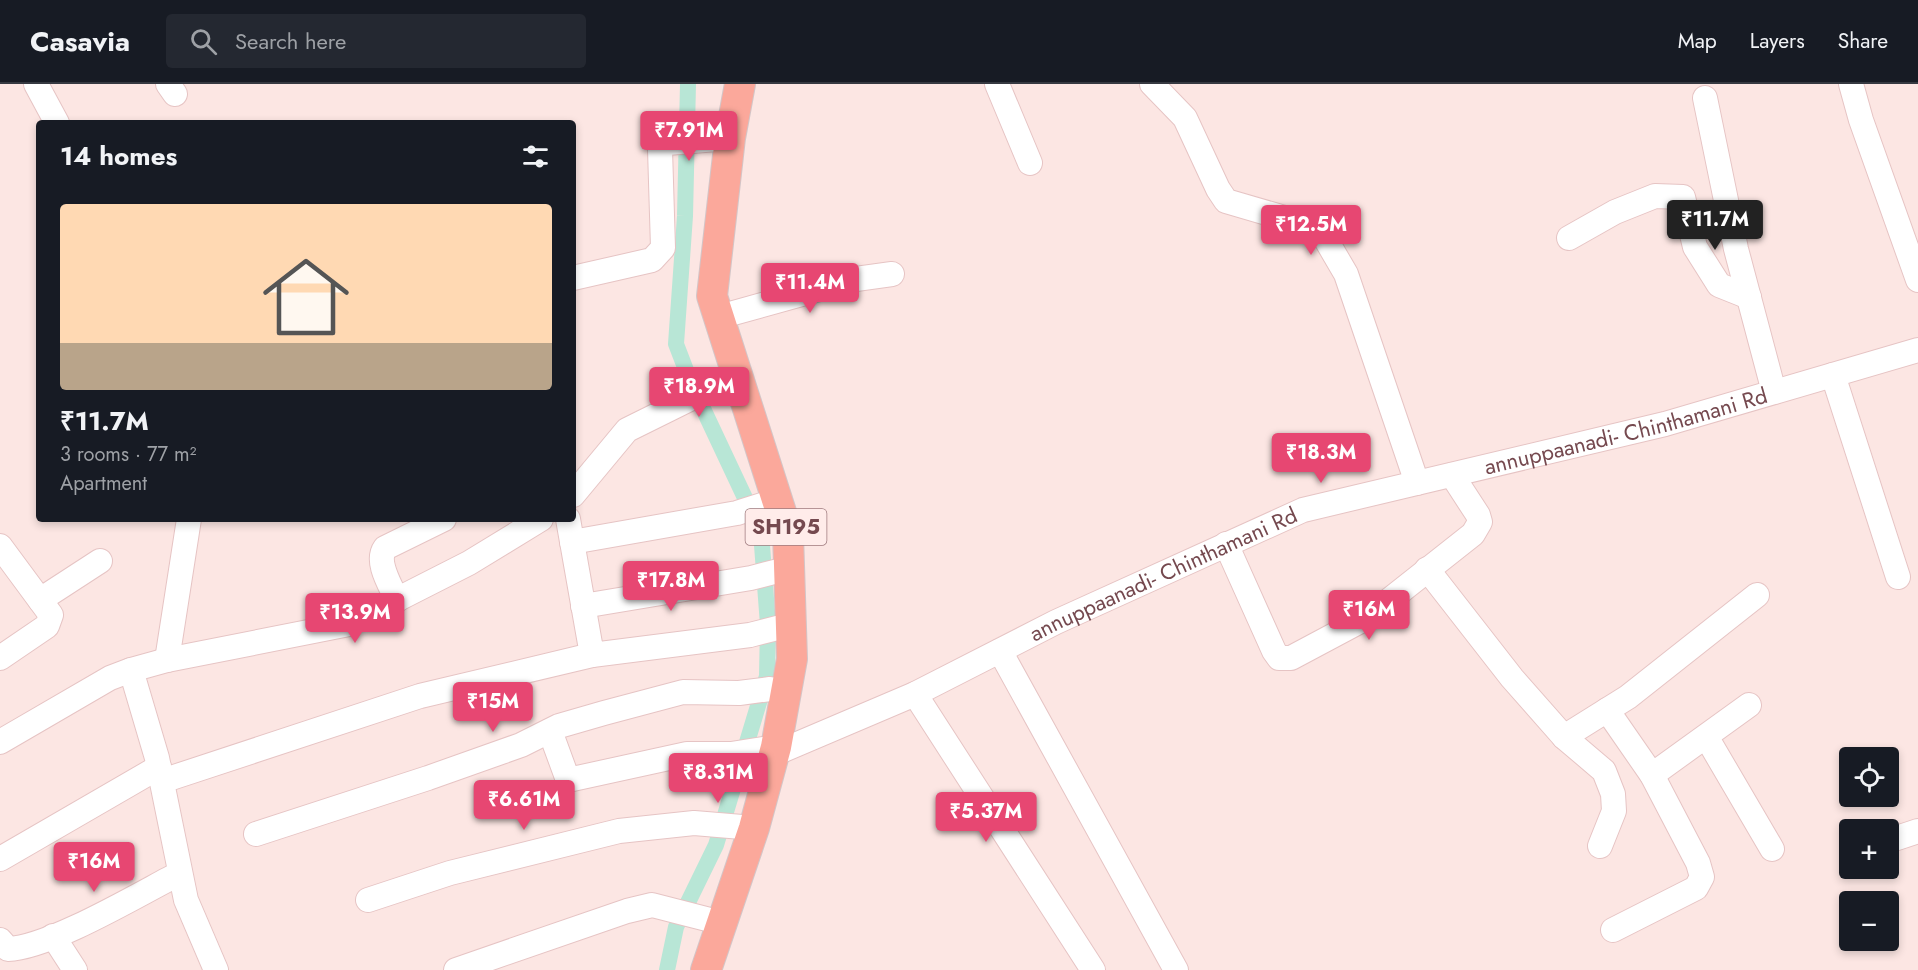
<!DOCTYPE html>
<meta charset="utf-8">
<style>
body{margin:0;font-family:Jost,sans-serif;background:#242831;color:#f1f3f6;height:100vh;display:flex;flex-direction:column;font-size:22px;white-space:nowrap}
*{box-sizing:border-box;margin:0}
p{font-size:20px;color:#9ea1a6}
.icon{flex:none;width:33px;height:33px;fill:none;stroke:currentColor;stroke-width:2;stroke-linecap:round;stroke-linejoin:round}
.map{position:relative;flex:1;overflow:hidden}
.sheet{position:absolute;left:36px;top:36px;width:540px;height:402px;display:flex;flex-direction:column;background:#171b24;border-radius:6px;box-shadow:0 3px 9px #0003}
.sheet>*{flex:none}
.buttons{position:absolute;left:1839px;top:663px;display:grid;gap:12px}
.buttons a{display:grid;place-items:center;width:60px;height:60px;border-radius:6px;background:#171b24;box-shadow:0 3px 9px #0003;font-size:30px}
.price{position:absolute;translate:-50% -51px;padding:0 14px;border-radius:6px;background:#e74772;color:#fff;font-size:20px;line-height:39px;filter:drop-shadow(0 2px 3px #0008)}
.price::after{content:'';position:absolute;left:50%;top:36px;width:18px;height:14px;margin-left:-9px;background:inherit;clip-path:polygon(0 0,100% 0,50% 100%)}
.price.on{background:#222;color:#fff}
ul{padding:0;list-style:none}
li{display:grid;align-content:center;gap:12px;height:318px;padding:0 24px}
li span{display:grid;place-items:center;height:186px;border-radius:6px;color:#555}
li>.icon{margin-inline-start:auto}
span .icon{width:108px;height:108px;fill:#fffc;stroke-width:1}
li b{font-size:26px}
h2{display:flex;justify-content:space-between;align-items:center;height:72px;padding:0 24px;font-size:26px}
header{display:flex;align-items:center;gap:36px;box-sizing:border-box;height:84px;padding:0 30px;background:#171b24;border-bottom:2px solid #363941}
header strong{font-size:28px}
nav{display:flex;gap:33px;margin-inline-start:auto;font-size:21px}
.search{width:420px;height:54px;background:#242831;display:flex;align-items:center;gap:15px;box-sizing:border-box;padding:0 21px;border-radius:6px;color:#9ea1a6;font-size:22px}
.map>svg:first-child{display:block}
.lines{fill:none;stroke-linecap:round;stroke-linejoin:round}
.canal{stroke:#b8e6d6;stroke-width:16}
.minor-casing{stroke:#e6c4c4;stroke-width:26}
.major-casing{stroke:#d3c5c7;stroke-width:32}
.minor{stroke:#fff;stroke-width:24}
.major{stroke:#fba89b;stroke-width:30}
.labels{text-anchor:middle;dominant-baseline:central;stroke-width:4.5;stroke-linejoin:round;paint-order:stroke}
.shield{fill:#ffecea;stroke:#9e7a7e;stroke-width:1.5}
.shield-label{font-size:21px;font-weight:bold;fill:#75494f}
.street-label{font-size:22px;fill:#75494f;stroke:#ffecea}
</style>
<header>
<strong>Casavia</strong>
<div class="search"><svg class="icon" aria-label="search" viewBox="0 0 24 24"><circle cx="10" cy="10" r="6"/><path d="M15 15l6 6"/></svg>Search here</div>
<nav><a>Map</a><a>Layers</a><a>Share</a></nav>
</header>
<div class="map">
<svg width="1918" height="886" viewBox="0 0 1918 886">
<rect width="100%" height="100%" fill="#fce6e3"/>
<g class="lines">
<polyline class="canal" points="667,886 676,843 716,761 767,592 768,541 761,448 691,299 676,260 685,132 688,0"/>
<g class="minor-casing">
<g id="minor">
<polyline points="36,0 57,39"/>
<polyline points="168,0 175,10"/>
<polyline points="997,0 1030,79"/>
<polyline points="1152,0 1185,34 1218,105 1226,117 1305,140 1317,145 1325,154 1346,190 1417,399"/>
<polyline points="1851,0 1861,36 1918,196"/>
<polyline points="1705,14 1736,165 1774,308"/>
<polyline points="1569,154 1615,128 1655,112 1683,113 1695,163 1719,201 1749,213"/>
<polyline points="573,194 652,176 663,164 660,65 667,59 730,54"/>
<polyline points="719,233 856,195 892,190"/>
<polyline points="1833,291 1898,493"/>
<polyline points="573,411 627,346 738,291"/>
<polyline points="568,435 592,571 750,551 793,540"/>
<polyline points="572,458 737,429 778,416"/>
<polyline points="1226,460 1274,567 1279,574 1291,574 1368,533 1473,450 1480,438 1478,431 1452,391"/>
<polyline points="0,462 51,531 47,542 0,574"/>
<polyline points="1427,485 1512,594 1564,653 1604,687 1613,710 1614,727 1600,762"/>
<polyline points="40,516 100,477"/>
<path d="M397 516C391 502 375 478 385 464L444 435"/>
<polyline points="583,522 751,494 790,484"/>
<polyline points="1000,567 1176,886"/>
<polyline points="167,576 189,435"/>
<polyline points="131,586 157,674 186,816 216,886"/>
<polyline points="915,610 1093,886"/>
<polyline points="1607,626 1652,691 1698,779 1702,793 1696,804 1613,846"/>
<polyline points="550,647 568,696 687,670 731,670 776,663"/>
<polyline points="1564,653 1628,613 1757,511"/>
<polyline points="1707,654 1772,765"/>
<polyline points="0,658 110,594 131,586 167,576 349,540 469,479 541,435"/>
<path id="s1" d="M774 670 915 610 1056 538 1303 426 1665 340 1918 266"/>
<polyline points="1652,691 1749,621"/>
<polyline points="162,697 420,612 592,571"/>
<polyline points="256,750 428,694 521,661 559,642 604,629 683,608 739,609 770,605 788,608"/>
<polyline points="1888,757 1918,747"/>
<polyline points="0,775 159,683"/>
<polyline points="368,816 450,789 619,747 694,739 754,744"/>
<polyline points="53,852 75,886"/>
<path d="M0 856 8 865C49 864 141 809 180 789"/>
<polyline points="456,886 627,827 652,821 722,839"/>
</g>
</g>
<g class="major-casing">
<polyline id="major" points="706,886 754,744 776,663 792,575 788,450 712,212 730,54 740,0"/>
</g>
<use href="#minor" class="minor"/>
<use href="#major" class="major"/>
</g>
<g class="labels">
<rect class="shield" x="745.5" y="425" width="81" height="36" rx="4.5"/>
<g class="shield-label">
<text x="786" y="443">SH195</text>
</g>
<g class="street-label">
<text stroke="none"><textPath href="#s1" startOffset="915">annuppaanadi- Chinthamani Rd</textPath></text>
<text stroke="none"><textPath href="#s1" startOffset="429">annuppaanadi- Chinthamani Rd</textPath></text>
</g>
</g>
</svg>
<div class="buttons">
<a><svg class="icon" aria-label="locate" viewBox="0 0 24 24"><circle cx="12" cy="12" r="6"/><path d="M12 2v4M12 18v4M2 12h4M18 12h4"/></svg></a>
<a>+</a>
<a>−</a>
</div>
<b class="price" style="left:689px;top:78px">₹7.91M</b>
<b class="price on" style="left:1715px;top:167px">₹11.7M</b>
<b class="price" style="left:1311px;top:172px">₹12.5M</b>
<b class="price" style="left:810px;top:230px">₹11.4M</b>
<b class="price" style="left:699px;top:334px">₹18.9M</b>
<b class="price" style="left:1321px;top:400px">₹18.3M</b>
<b class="price" style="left:671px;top:528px">₹17.8M</b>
<b class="price" style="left:1369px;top:557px">₹16M</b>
<b class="price" style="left:355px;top:560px">₹13.9M</b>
<b class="price" style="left:493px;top:649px">₹15M</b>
<b class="price" style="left:718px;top:720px">₹8.31M</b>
<b class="price" style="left:524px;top:747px">₹6.61M</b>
<b class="price" style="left:986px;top:759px">₹5.37M</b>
<b class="price" style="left:94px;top:809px">₹16M</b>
<section class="sheet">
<h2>14 homes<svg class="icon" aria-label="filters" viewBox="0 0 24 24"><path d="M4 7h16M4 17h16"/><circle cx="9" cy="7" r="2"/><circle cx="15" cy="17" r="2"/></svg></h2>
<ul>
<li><span style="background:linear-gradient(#ffd9b3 75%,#b9a48a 0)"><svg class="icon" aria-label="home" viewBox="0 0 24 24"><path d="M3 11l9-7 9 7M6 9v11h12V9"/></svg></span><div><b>₹11.7M</b><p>3 rooms · 77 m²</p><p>Apartment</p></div></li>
</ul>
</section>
</div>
